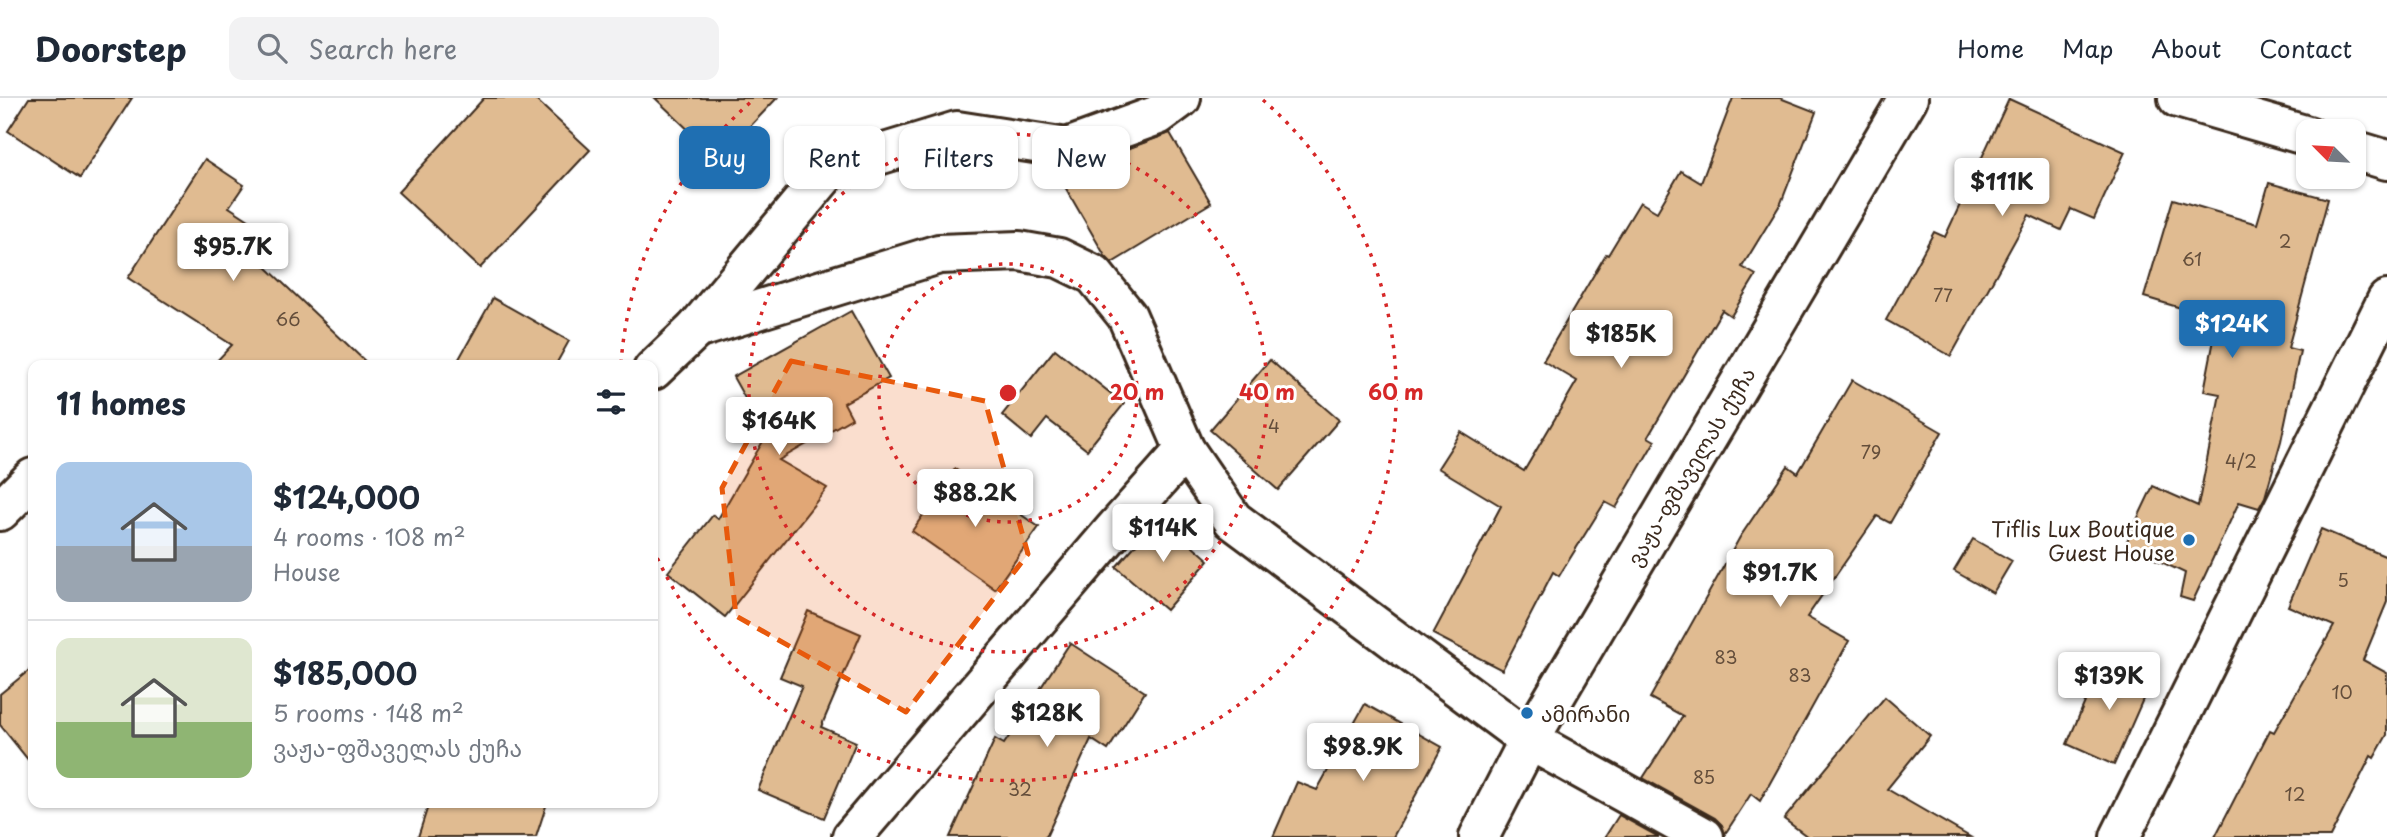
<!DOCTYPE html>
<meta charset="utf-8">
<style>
body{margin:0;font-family:"Playpen Sans","Noto Sans Georgian",sans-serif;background:#f2f2f3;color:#1f2937;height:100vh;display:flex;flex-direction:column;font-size:26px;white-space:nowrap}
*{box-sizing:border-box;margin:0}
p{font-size:23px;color:#747a83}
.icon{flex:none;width:38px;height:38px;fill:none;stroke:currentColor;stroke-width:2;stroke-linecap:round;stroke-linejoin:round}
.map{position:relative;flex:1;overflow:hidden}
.details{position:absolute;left:28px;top:262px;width:630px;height:448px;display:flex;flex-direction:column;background:#fff;border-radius:14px;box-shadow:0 2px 5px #0004}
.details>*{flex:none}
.guide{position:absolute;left:679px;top:28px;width:665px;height:63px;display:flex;gap:14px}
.needle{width:46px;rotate:294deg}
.fabs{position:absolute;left:2296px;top:21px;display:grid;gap:14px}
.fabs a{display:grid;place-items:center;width:70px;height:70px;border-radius:14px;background:#fff;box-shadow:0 2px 5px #0004;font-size:35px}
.price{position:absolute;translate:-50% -60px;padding:0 16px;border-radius:7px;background:#fff;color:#222;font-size:23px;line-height:46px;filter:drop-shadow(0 2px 4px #0008)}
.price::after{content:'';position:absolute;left:50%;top:42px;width:21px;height:16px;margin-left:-10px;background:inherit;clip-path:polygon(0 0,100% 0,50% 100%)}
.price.active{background:#1f6fb2;color:#fff}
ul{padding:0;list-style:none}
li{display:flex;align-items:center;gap:21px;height:175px;padding:0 28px}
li+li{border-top:2px solid #e0e1e3}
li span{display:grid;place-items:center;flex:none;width:196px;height:140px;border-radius:14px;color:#555}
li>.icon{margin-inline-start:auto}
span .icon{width:84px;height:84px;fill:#fffc;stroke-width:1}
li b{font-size:30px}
h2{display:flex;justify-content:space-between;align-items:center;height:84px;padding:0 28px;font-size:30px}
.tag{padding:0 24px;border-radius:14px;background:#fff;box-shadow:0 2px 5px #0004;font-size:24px;line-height:63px}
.tag.active{background:#1f6fb2;color:#fff}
header{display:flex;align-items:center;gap:42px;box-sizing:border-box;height:98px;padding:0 35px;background:#fff;border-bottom:2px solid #e0e1e3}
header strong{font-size:33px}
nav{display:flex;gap:38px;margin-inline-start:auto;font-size:24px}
.search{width:490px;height:63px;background:#f2f2f3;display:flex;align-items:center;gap:18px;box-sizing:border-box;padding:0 24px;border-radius:14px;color:#747a83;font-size:26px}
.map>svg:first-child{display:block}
.building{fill:#e0bb91;stroke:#3b2a1e;stroke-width:2}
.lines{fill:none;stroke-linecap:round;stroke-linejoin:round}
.minor-casing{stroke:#3b2a1e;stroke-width:44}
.minor{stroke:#fff;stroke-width:38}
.marked{fill:#e8590c;fill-opacity:0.2;stroke:#e8590c;stroke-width:5;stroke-dasharray:14 9;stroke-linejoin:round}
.ring{fill:none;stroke:#d62828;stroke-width:3.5;stroke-dasharray:3.5 7}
.poi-dot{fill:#1f6fb2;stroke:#fff;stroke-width:2.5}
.labels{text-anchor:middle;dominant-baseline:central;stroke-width:6;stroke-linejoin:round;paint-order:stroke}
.number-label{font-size:18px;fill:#644e3b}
.street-label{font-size:21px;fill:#3b2a1e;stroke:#fff}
.poi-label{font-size:21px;fill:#3b2a1e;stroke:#fff;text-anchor:end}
.centre{fill:#d62828;stroke:#fff;stroke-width:3.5}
.ring-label{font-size:21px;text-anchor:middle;font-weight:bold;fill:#d62828;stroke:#fff;stroke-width:6;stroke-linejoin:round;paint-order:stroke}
</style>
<header>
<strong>Doorstep</strong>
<div class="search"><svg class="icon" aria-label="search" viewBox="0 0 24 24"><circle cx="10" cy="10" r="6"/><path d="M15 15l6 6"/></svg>Search here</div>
<nav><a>Home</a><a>Map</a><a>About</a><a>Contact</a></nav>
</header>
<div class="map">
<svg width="2387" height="739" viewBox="0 0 2387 739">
<rect width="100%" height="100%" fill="#fff"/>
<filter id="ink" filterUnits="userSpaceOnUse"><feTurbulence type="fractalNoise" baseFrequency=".0143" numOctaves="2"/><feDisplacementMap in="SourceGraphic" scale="14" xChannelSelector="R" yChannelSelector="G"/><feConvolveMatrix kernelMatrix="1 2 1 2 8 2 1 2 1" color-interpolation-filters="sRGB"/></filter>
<g filter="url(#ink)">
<g class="building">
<polygon points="29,0 132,0 80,80 8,33"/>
<polygon points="484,0 534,0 590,52 480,170 398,94"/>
<polygon points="655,0 777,0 719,61"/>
<polygon points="1733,0 1780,0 1816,14 1781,105 1742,169 1756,177 1731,218 1722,212 1648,339 1655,343 1616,410 1605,404 1559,478 1553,474 1502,572 1433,536 1501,408 1438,370 1461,334 1524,373 1577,283 1543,263 1606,156 1608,157 1640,104 1657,114 1681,73 1701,85"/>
<polygon points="2009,1 2125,54 2094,121 2071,111 2061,132 2029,117 1951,258 1886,222 1934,134 1945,139"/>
<polygon points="1170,35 1211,105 1112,165 1105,158 1064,87 1119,54"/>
<polygon points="205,61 244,87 229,109 258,128 245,149 370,268 212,268 232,247 128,180"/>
<polygon points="2269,85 2328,101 2288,250 2300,253 2281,343 2265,399 2259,410 2239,404 2193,503 2180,499 2185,475 2125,447 2153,388 2198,408 2220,296 2204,293 2218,221 2144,199 2173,101 2257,126"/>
<polygon points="493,200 569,243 555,268 455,268"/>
<polygon points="851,213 889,280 844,305 852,320 779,362 827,390 725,519 668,474 713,417 718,421 766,338 733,279"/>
<polygon points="1055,251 1124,306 1087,352 1047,321 1031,341 1002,317"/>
<polygon points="1270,262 1339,322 1278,392 1210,332"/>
<polygon points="1852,282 1942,334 1890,425 1877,418 1807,519 1849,543 1760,703 1751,696 1725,736 1722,727 1715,720 1643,680 1683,618 1650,600 1740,439 1788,368 1798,375"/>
<polygon points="955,371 1039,429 995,491 912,433"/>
<polygon points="1160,419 1209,462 1166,512 1116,469"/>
<polygon points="2321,431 2387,459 2387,504 2363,562 2387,575 2387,637 2374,660 2371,658 2330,739 2215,739 2270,632 2274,634 2334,528 2288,508"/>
<polygon points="1973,441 2012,463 1993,495 1954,473"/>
<polygon points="808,513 861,536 821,629 856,644 824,720 758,692 802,588 780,579"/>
<polygon points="1070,545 1145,594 1108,652 1091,641 1046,739 950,739 995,641 1004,646"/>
<polygon points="2103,562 2151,583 2114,667 2067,646"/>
<polygon points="33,569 33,668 0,627 0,596"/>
<polygon points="1885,599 1930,638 1887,691 1970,739 1808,739 1784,721"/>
<polygon points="1365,606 1442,649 1393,739 1273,739 1297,684 1317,692"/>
<polygon points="429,705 547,705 536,739 418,739"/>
<polygon points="1619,717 1659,739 1605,739"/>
</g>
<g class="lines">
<g class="minor-casing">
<g id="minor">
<polyline points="2178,0 2308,38"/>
<polyline points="2354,52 2387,62"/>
<polyline points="696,231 939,156 1019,153 1059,160 1094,177 1127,218 1185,352 1233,422 1529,642 1704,739"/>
<polyline points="653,272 696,231 829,72 957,33 1067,50 1158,17 1181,0"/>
<polyline points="0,413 33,380"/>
<polyline points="852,739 1113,433 1185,352"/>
<polyline points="1479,739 1529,642 1908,0"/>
<polyline points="2120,739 2387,202"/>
</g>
</g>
<use href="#minor" class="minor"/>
</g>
</g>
<path class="marked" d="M791 263 985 303 1028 456 906 614 736 518 722 390Z"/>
<g class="ring">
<circle cx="1008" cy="295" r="129"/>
<circle cx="1008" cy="295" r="259"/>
<path d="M621 265A388 388 0 0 1 753 2M1263 2A388 388 0 1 1 654 453"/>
</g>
<g class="poi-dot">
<circle cx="2189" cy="442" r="7"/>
<circle cx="1527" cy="615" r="7"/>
</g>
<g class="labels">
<g class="number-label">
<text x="2285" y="142">2</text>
<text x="2192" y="160">61</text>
<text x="1943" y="196">77</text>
<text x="288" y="220">66</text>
<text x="1274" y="327">4</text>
<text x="1871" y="353">79</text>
<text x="2241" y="362">4/2</text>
<text x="2343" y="481">5</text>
<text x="1726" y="558">83</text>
<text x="1800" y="576">83</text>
<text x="2342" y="593">10</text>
<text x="1704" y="678">85</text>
<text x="1020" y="690">32</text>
<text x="2295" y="695">12</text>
</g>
<g class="street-label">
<text transform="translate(1690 368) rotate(-59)">ვაჟა-ფშაველას ქუჩა</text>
</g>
<g class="poi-label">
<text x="2175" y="430">Tiflis Lux Boutique<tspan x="2175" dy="24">Guest House</tspan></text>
<text x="1541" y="615" text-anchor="start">ამირანი</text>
</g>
</g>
<circle cx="1008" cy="295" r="10" class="centre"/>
<g class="ring-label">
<text x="1137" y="302">20 m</text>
<text x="1267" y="302">40 m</text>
<text x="1396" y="302">60 m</text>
</g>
</svg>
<div class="fabs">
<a><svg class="needle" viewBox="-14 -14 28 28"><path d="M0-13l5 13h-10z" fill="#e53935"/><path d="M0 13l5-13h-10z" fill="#747a83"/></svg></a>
</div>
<b class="price" style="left:2002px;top:120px">$111K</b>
<b class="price" style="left:233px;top:185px">$95.7K</b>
<b class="price active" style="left:2232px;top:262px">$124K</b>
<b class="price" style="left:1621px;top:272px">$185K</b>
<b class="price" style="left:779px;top:359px">$164K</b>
<b class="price" style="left:975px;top:431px">$88.2K</b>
<b class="price" style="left:1163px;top:466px">$114K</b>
<b class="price" style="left:1780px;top:511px">$91.7K</b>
<b class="price" style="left:2109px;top:614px">$139K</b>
<b class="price" style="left:1047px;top:651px">$128K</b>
<b class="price" style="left:1363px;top:685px">$98.9K</b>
<div class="guide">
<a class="tag active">Buy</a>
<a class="tag">Rent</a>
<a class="tag">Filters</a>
<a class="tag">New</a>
</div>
<section class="details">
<h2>11 homes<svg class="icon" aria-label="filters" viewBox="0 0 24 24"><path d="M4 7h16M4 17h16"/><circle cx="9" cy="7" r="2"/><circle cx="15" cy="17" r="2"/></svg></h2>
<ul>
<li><span style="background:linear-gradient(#a9c7e8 60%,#9aa5b1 0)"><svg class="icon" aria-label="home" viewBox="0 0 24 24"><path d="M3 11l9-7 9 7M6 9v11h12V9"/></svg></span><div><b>$124,000</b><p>4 rooms · 108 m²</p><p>House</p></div></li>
<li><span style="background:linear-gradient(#dfe7d0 60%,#8fb573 0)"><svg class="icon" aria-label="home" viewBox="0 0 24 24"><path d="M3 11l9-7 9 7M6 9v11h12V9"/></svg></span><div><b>$185,000</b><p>5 rooms · 148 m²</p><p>ვაჟა-ფშაველას ქუჩა</p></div></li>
</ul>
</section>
</div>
